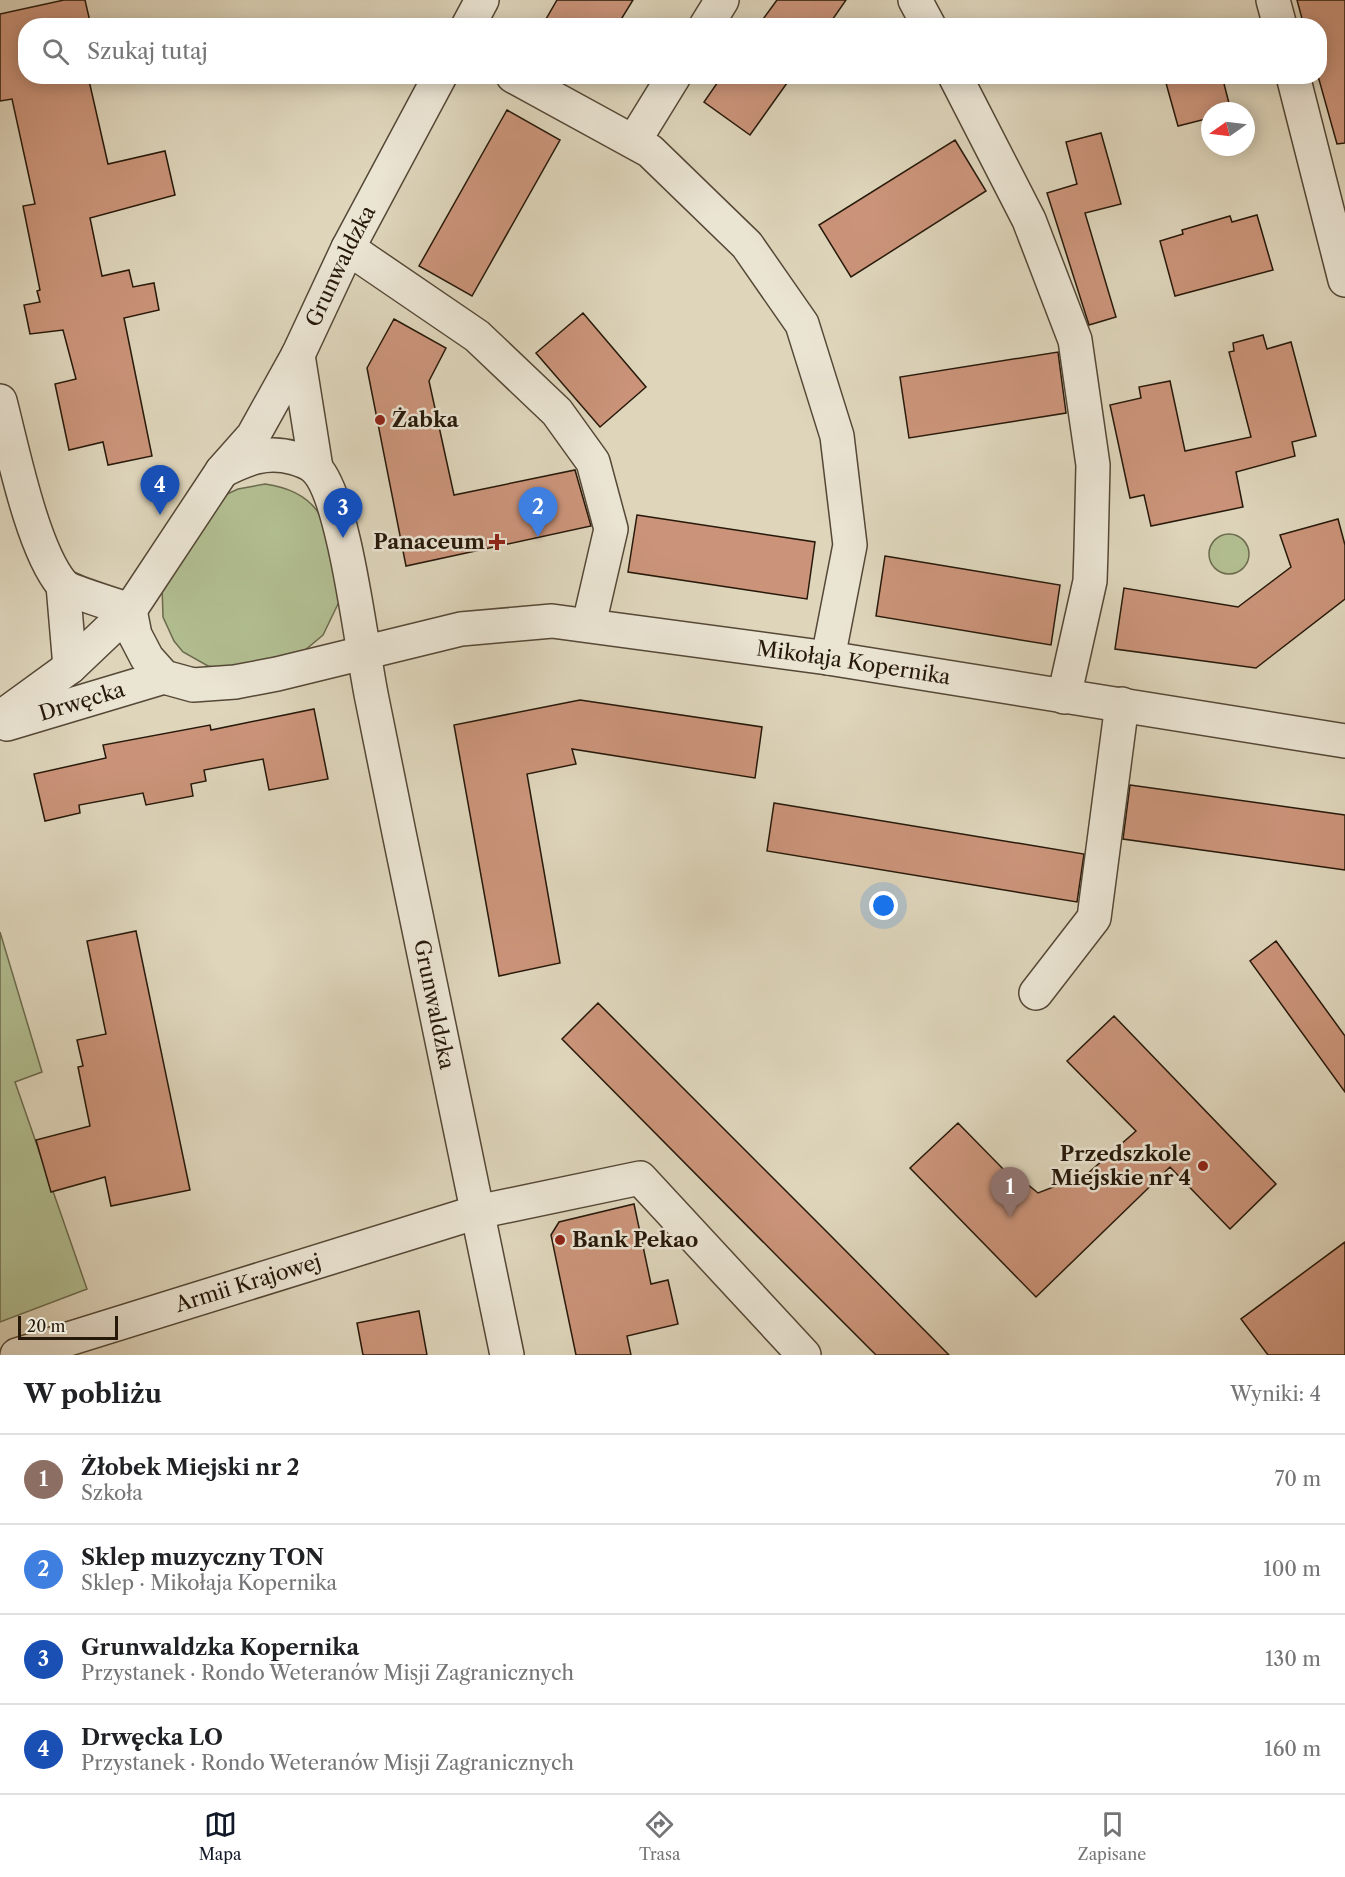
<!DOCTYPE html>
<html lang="pl">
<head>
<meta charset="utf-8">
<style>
	:root { --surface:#fff; --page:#f2f2f2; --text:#202124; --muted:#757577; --line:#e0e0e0; --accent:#111827 }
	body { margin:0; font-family:"Libre Caslon Text",serif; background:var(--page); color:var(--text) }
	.compass { position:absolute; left:1201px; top:102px; width:54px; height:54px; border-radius:50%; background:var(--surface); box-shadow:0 3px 15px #0003; rotate:256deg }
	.scale { position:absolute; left:18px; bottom:15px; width:100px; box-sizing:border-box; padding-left:6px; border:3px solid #27190a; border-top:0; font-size:16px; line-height:21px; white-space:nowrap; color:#27190a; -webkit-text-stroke:4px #eae4d3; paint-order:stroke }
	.you { position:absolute; left:884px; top:906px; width:21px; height:21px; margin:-15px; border:4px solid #fff; border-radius:50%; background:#1a73e8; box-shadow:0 0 0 9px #1a73e833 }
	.badge { display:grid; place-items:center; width:39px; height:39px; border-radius:50%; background:var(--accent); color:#fff; font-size:20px; font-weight:700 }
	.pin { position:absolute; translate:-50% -50px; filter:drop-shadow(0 2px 3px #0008) }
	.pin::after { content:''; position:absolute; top:32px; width:21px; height:18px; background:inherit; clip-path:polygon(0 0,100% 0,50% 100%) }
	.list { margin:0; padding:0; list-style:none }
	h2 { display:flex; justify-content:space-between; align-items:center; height:78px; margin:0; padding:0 24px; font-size:26px }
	h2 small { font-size:20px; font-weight:400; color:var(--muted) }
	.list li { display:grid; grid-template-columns:39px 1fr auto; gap:18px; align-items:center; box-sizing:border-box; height:90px; padding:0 24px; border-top:2px solid var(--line) }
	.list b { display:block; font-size:22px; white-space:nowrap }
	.list p { margin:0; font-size:20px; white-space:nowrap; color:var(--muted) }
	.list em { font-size:20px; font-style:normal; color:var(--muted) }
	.icon { flex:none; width:33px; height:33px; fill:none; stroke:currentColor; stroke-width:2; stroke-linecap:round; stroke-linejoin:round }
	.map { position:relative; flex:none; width:1345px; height:1355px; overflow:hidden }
	.search { position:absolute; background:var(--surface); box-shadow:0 3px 15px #0003; left:18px; right:18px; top:18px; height:66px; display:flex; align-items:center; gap:15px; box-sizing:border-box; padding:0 21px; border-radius:24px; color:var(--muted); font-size:22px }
	.sheet { height:438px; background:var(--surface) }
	nav { display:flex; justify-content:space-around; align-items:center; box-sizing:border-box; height:84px; border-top:2px solid var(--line); background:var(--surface); font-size:16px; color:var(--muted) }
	nav a { display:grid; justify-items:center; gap:3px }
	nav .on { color:var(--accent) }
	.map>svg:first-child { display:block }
</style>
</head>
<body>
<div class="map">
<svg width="1345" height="1355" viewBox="0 0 1345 1355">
	<rect width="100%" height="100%" fill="#ded5bb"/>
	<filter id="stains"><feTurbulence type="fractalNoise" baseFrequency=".00333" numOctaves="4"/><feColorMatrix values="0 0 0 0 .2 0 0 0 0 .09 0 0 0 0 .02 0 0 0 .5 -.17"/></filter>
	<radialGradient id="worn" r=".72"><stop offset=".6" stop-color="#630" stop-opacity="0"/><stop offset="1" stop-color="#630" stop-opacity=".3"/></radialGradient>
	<path fill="#b1bd90" stroke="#6c6b4d" stroke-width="1.5" d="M 265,484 C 336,494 329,545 339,602 L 323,635 L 298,656 L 226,669 L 208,666 L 183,652 L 174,641 L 163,617 L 162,585 L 225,495 L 238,489 Z
		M1209 554a20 20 0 1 1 40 0a20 20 0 1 1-40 0Z
		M 0,932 L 42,1072 L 15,1082 L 87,1289 L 0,1322 Z"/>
	<path fill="#cb947a" stroke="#27190a" stroke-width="1.5" d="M 64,0 L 85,0 L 91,26 L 26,26 L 26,76 L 88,76 L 108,164 L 165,151 L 175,195 L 90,218 L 102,276 L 129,270 L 133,287 L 154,283 L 159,310 L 124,318 L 152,456 L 108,465 L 103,442 L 69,450 L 55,384 L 76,379 L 63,330 L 30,334 L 24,305 L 40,302 L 37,291 L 40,290 L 23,206 L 35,204 L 12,99 L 0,101 L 0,14 Z
		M 557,0 L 633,0 L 617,26 L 542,26 Z
		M 777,0 L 846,0 L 828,26 L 758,26 Z
		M 1297,0 L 1345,0 L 1345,143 L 1337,144 L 1318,76 L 1320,26 L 1304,26 Z
		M 722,76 L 792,76 L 750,135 L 704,102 Z
		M 1164,76 L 1222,76 L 1231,111 L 1210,111 L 1210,118 L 1178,126 Z
		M 507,110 L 560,140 L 472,296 L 419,266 Z
		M 1101,133 L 1121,204 L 1085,213 L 1116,317 L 1089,325 L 1047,193 L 1077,184 L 1066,142 Z
		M 955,140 L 986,191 L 851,277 L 819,225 Z
		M 1257,215 L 1273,270 L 1175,296 L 1160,241 L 1183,234 L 1182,230 L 1230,216 L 1232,222 Z
		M 583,313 L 646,387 L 600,427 L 536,353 Z
		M 394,319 L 446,348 L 429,381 L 454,495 L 575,470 L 591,526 L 406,566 L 367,368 Z
		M 1263,335 L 1267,349 L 1291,342 L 1316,436 L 1292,442 L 1295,456 L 1236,472 L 1243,507 L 1151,526 L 1144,495 L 1130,498 L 1110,405 L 1141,398 L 1139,387 L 1170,381 L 1185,451 L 1251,437 L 1229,352 L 1234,351 L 1233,343 Z
		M 1058,352 L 1066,413 L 909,438 L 900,377 Z
		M 637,515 L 815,542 L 807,599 L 628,572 Z
		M 1338,519 L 1345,545 L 1345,599 L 1256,668 L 1115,649 L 1124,588 L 1238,607 L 1291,567 L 1280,535 Z
		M 885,556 L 1060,585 L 1051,645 L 876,616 Z
		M 580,700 L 762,727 L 755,778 L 572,749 L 576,764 L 527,774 L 560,963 L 499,976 L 454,725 Z
		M 314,709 L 328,779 L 269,790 L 263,759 L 204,770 L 206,781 L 191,784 L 193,796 L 146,805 L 143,793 L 79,805 L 80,813 L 45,821 L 34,774 L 106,758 L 103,745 L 210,725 L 211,730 Z
		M 1130,785 L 1345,815 L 1345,870 L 1123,839 Z
		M 774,803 L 1084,854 L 1077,902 L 767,851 Z
		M 136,931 L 190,1190 L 111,1206 L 105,1177 L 51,1192 L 36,1140 L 90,1126 L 78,1067 L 83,1066 L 77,1040 L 106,1034 L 87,941 Z
		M 1276,941 L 1345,1036 L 1345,1092 L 1250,961 Z
		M 598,1003 L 830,1235 L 949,1355 L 876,1355 L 784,1263 L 562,1039 Z
		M 1114,1016 L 1276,1184 L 1230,1229 L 1170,1167 L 1036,1297 L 910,1168 L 958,1123 L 1006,1172 L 1009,1169 L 1038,1193 L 1087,1174 L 1136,1131 L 1067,1061 Z
		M 634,1204 L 651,1284 L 668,1280 L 678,1324 L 627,1336 L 631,1355 L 576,1355 L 551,1235 L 559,1222 Z
		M 1345,1242 L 1345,1355 L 1268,1355 L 1241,1319 Z
		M 419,1311 L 427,1355 L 363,1355 L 357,1323 Z"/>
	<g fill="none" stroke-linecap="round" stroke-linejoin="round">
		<g stroke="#554836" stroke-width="36">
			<g id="minor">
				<path d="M 915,0 L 929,26"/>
				<path d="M 1273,0 L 1280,26"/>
				<path d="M 468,26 L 482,0"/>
				<path d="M 706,26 L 722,0"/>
				<path d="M 513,76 L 650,151 L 747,245 L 802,324 L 837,436 L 850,545 L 828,658"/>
				<path d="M 955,76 L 1029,220 L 1075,340 L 1093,465 L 1091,550 L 1090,581 L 1064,697"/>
				<path d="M 1293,76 L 1345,280"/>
				<path d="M 634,141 L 674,76"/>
				<path d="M 348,248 L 477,336 L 557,412 L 593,462 L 611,529 L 589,624"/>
				<path d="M 298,355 L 316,468"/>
				<path d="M 0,401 C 12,447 32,548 62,584 C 68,591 118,606 130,610"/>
				<path id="s1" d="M 222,471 C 246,459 266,450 294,458 C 301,460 311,464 316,469 C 345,498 362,652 372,699 C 416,918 461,1137 507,1355"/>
				<path d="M 63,585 L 70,667"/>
				<path id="s2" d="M 130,610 L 135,635 L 147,658 L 164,677 L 193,685 L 235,682 L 277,674 L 461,629 L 552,621 L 828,658 L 1345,741"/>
				<path id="s3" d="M 0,718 L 70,667 L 130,610 L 222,471 L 253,436 L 298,355 L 348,248 L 440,76"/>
				<path id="s4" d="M 7,724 L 164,677"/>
				<path d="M 1036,993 L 1094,918 L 1122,704"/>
				<path id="s5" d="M 17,1355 L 477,1212 L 640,1178 L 804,1355"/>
			</g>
		</g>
		<use href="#minor" stroke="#eae4d3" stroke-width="33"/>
	</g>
	<g fill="#8f2418" stroke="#eae4d3" stroke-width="2">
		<circle cx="380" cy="420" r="6"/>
		<path d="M494 533h6v6h6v6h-6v6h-6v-6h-6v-6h6z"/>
		<circle cx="1203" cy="1166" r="6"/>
		<circle cx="560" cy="1240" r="6"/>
	</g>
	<g text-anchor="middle" stroke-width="5" stroke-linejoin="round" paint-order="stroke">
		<g font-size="21" fill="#27190a" stroke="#eae4d3">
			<text dy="7" stroke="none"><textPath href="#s3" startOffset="574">Grunwaldzka</textPath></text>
			<text dy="7" stroke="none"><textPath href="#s2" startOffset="777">Mikołaja Kopernika</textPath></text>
			<text dy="7" stroke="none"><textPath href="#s4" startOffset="78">Drwęcka</textPath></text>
			<text dy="7" stroke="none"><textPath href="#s1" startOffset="650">Grunwaldzka</textPath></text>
			<text dy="7" stroke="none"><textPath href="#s5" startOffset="242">Armii Krajowej</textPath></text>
		</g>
		<g font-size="21" font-weight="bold" fill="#27190a" stroke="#eae4d3" text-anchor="start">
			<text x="392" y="427">Żabka</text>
			<text x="485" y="549" text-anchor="end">Panaceum</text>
			<text x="1191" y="1161" text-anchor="end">Przedszkole<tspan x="1191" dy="24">Miejskie nr 4</tspan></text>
			<text x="572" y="1247">Bank Pekao</text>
		</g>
	</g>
	<rect width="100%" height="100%" filter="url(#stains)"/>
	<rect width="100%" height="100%" fill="url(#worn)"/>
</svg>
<svg class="compass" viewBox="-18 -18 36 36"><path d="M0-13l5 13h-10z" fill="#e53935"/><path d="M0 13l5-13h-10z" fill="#757577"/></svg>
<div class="scale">20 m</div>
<div class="you"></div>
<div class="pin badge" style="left:1010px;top:1217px;background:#8d6e63">1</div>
<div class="pin badge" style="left:538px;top:537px;background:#3f7fe0">2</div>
<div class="pin badge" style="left:343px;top:538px;background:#1a4fb4">3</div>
<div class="pin badge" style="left:160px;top:515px;background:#1a4fb4">4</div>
<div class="search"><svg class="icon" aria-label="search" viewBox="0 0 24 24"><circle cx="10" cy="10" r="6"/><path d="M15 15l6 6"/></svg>Szukaj tutaj</div>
</div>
<section class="sheet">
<h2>W pobliżu<small>Wyniki: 4</small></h2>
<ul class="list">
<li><span class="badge" style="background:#8d6e63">1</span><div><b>Żłobek Miejski nr 2</b><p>Szkoła</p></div><em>70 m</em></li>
<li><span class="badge" style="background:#3f7fe0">2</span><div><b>Sklep muzyczny TON</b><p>Sklep · Mikołaja Kopernika</p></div><em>100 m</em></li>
<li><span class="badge" style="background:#1a4fb4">3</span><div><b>Grunwaldzka Kopernika</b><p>Przystanek · Rondo Weteranów Misji Zagranicznych</p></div><em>130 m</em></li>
<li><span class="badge" style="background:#1a4fb4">4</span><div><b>Drwęcka LO</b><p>Przystanek · Rondo Weteranów Misji Zagranicznych</p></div><em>160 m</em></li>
</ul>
</section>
<nav>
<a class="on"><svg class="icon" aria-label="map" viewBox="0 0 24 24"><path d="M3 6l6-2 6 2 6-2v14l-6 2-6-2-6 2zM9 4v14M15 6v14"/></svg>Mapa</a>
<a><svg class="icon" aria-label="directions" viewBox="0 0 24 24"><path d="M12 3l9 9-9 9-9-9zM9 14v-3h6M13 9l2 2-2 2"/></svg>Trasa</a>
<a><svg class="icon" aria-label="saved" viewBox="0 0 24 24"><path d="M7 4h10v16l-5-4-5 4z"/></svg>Zapisane</a>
</nav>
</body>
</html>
